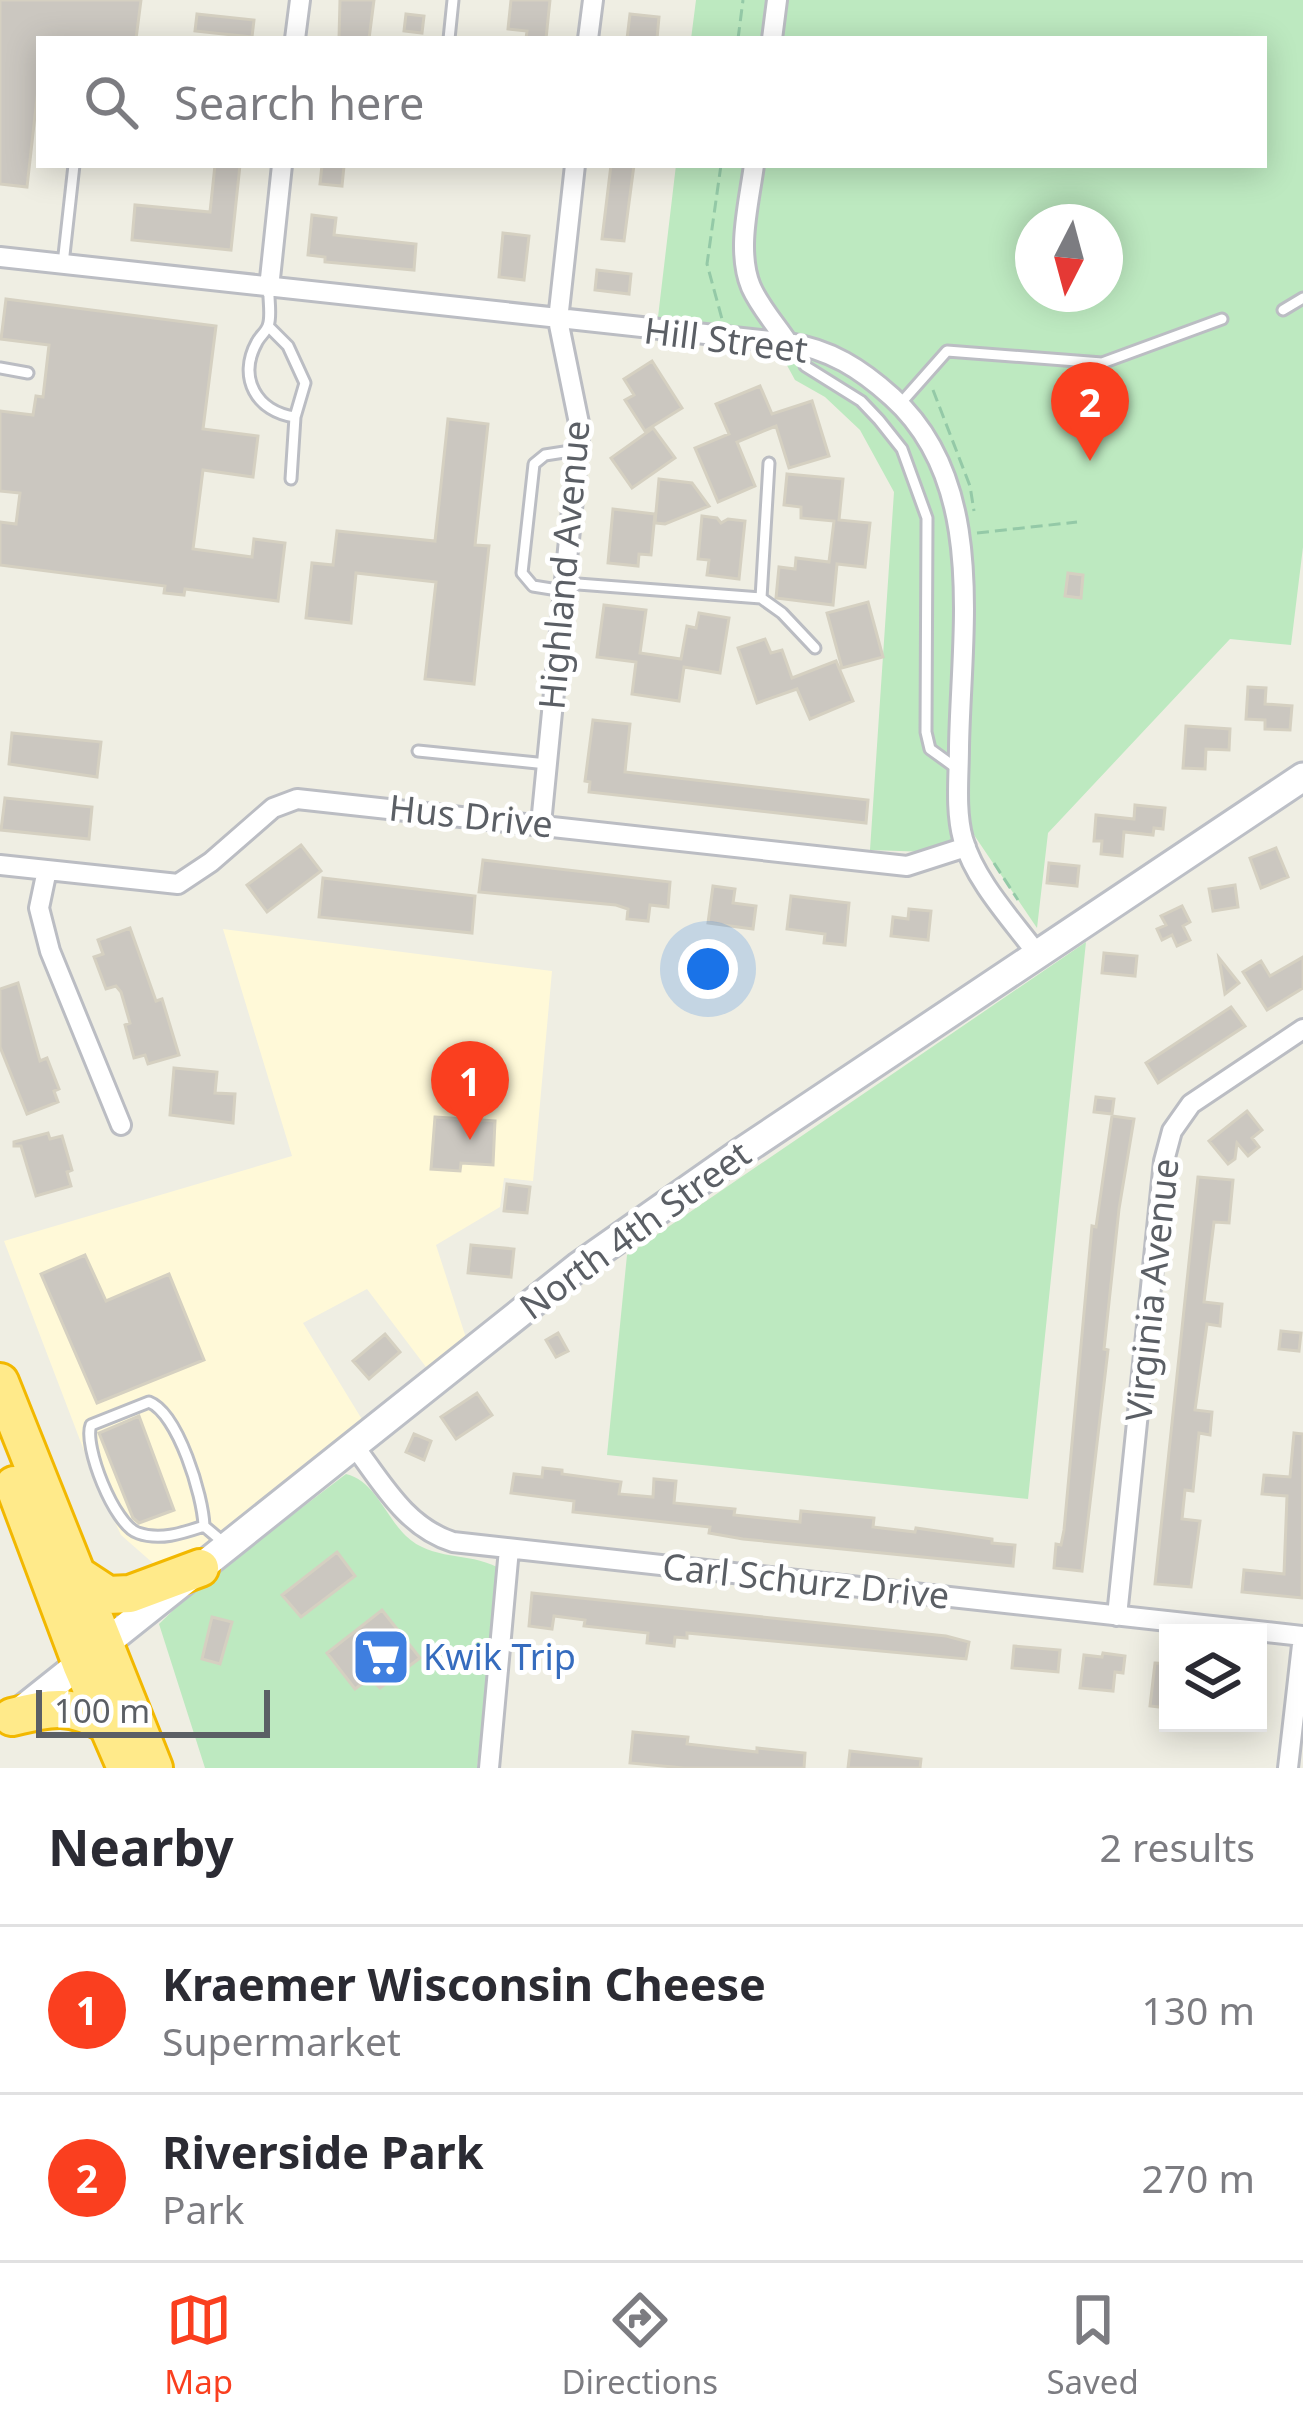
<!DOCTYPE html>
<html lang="en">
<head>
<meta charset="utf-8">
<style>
	:root { --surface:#fff; --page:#f7f7f7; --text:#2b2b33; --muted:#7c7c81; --line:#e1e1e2; --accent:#fa3f1f }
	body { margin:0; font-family:"Noto Sans",sans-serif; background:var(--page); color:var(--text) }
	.controls { position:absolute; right:36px; bottom:36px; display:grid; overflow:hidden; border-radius:0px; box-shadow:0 6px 30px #0003 }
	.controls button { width:108px; height:108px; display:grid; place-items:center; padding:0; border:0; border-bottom:3px solid var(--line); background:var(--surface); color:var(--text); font:60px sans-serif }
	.compass { position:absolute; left:1015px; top:204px; width:108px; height:108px; border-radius:50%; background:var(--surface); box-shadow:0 6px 30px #0003; rotate:186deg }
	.scale { position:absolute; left:36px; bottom:30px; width:234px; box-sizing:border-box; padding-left:12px; border:6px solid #5b5f65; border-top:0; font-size:33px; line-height:42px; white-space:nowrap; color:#5b5f65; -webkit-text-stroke:9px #fff; paint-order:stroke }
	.you { position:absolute; left:708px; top:969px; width:42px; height:42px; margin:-30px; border:9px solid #fff; border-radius:50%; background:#1a73e8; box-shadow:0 0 0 18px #1a73e833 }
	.badge { display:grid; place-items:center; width:78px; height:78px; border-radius:50%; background:var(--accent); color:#fff; font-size:39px; font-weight:700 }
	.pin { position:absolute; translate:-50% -99px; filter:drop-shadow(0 3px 6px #0008) }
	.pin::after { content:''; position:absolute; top:63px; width:42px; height:36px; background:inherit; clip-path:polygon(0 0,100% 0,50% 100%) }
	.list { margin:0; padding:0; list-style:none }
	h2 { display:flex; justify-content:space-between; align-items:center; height:156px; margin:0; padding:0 48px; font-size:51px }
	h2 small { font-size:39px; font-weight:400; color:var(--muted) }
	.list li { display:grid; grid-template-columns:78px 1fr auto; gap:36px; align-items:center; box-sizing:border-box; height:168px; padding:0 48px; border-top:3px solid var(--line) }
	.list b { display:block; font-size:45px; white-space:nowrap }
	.list p { margin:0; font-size:39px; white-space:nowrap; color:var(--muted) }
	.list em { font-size:39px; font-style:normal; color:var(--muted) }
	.icon { flex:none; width:66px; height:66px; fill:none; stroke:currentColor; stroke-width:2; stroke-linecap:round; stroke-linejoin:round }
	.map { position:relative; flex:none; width:1303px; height:1768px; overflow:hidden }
	.search { position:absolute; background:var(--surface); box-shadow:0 6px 30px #0003; left:36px; right:36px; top:36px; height:132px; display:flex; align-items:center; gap:30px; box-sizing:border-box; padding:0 42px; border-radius:0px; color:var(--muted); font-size:45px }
	.sheet { height:492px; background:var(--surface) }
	nav { display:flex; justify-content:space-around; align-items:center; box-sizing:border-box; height:168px; border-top:3px solid var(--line); background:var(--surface); font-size:33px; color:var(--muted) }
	nav a { display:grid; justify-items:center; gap:6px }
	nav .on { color:var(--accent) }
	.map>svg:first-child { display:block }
</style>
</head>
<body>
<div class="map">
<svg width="1303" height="1768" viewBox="0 0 1303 1768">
	<rect width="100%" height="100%" fill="#efeee3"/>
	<path fill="#fff9d8" d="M 223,929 L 552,971 L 533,1181 L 504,1178 L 500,1207 L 436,1245 L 467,1341 L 429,1371 L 367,1289 L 303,1323 L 363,1421 L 181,1563 L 163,1572 L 121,1535 L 96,1482 L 4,1241 L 292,1156 Z"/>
	<path fill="#bde9c0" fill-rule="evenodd" d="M 696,0 L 1303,0 L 1303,547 L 1291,645 L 1230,639 L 1048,833 L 1037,928 L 972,832 L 929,852 L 870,850 L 894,492 L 860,430 L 825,397 L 795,380 L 777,347 L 744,327 L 658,317 L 676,165 L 1264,165 L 1264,39 L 691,39 ZM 1033,222 L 1105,222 L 1105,294 L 1033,294 Z
		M 1086,942 L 1028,1499 L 607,1455 L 627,1255 Z
		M 346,1474 C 374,1480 386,1517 406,1536 C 432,1561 468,1552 497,1567 L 498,1585 L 477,1768 L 205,1768 L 159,1624 L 195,1589 Z"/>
	<path fill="#cbc7c0" stroke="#d5d0c1" stroke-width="3" d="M 0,0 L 141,0 L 136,39 L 39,39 L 39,80 L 27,187 L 0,184 Z
		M 340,0 L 374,0 L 369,39 L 339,39 Z
		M 511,0 L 550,0 L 546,39 L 526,39 L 527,31 L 508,29 Z
		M 197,14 L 254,20 L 252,37 L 195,31 Z
		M 406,14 L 424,16 L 422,33 L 404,31 Z
		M 630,14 L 659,17 L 657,39 L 627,39 Z
		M 215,165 L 240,165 L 231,250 L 132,240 L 135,205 L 210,212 Z
		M 322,165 L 344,166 L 342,186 L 320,184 Z
		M 611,165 L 634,165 L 624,241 L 602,239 Z
		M 312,215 L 336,218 L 334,235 L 416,244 L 414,270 L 325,262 L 325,257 L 308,255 Z
		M 503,233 L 529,236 L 524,280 L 499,277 Z
		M 597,270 L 631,274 L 629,294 L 595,290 Z
		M 6,299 L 216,326 L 203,429 L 258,436 L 253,477 L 203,470 L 193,549 L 252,557 L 254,539 L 285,543 L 278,601 L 185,589 L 184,595 L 164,593 L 165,586 L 0,565 L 0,522 L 16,524 L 20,493 L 0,491 L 0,411 L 33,415 L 36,396 L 43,397 L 49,345 L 1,339 Z
		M 652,361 L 682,408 L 645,431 L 625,400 L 634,395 L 624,379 Z
		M 760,386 L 772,414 L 812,401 L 829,456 L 789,468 L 776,426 L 737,442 L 755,486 L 718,502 L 695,448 L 729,434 L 716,404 Z
		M 448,419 L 488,424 L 475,545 L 489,546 L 474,684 L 425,679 L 436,582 L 356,573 L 351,623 L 306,618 L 312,563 L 333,565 L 337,531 L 435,541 Z
		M 653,428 L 675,458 L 632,488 L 611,458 Z
		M 787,474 L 843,479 L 839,520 L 870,523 L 865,567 L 837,564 L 833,605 L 776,598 L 779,567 L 795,569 L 796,558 L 829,562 L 834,521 L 801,518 L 801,507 L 784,505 Z
		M 659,479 L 692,483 L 709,506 L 665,524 L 655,523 Z
		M 613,509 L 655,514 L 651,555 L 639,554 L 638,566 L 608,563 Z
		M 702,516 L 717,518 L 721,523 L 728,519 L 745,521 L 739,579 L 707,575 L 709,560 L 698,559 Z
		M 1068,573 L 1083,575 L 1081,598 L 1065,596 Z
		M 868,602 L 883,657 L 842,668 L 827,613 Z
		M 604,605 L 646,610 L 640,653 L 681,659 L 687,626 L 696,628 L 699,613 L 729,618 L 720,673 L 684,667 L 679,701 L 632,694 L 636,662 L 597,657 Z
		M 765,639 L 771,653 L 782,650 L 792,678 L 836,661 L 853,701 L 810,719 L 797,689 L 757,703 L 738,648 Z
		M 1248,687 L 1266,688 L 1265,704 L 1292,706 L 1290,730 L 1265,729 L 1265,720 L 1246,719 Z
		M 593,720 L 630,724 L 625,772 L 868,800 L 866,823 L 589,792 L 590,782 L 585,781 Z
		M 1186,726 L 1230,729 L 1229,750 L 1206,749 L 1205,769 L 1183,768 Z
		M 12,733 L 101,742 L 97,777 L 9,764 Z
		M 5,798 L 92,807 L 89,839 L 1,830 Z
		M 1135,805 L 1165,808 L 1163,829 L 1154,828 L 1153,835 L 1124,832 L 1122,856 L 1101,854 L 1102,841 L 1094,841 L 1096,815 L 1134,819 Z
		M 301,845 L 321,871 L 267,912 L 247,885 Z
		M 1276,848 L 1288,877 L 1261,888 L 1250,858 Z
		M 483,860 L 670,882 L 668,907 L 650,905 L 648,921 L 627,919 L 628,909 L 616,905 L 479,892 Z
		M 1049,863 L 1079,866 L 1077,886 L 1047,883 Z
		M 323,878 L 475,896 L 472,933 L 319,917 Z
		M 1235,885 L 1238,907 L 1213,911 L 1209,889 Z
		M 713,886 L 735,889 L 733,903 L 756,906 L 753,929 L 708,923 Z
		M 791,896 L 849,903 L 845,945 L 824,943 L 825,934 L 787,929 Z
		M 1182,906 L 1190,922 L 1183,926 L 1190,940 L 1177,946 L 1172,935 L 1162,940 L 1157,929 L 1166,925 L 1161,916 Z
		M 909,909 L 931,911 L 928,940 L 891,936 L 893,917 L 908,919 Z
		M 130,928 L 156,1001 L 162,999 L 179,1055 L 148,1064 L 145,1055 L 134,1058 L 125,1025 L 130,1023 L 121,992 L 116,986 L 106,989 L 94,957 L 103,954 L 98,940 Z
		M 1104,953 L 1137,956 L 1135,976 L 1102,973 Z
		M 1303,957 L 1303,988 L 1267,1010 L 1243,972 L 1261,961 L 1270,976 Z
		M 1219,958 L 1239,983 L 1225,994 Z
		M 18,983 L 40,1061 L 47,1058 L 59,1089 L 54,1091 L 58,1102 L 27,1114 L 0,1047 L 0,989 Z
		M 1231,1007 L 1245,1026 L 1158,1083 L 1146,1063 Z
		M 174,1068 L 217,1072 L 215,1093 L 235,1094 L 233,1123 L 170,1115 Z
		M 1096,1097 L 1114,1099 L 1112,1114 L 1094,1112 Z
		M 1247,1111 L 1262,1130 L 1252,1138 L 1259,1147 L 1248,1156 L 1237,1143 L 1235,1159 L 1228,1164 L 1209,1141 Z
		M 1112,1116 L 1134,1119 L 1119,1209 L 1104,1349 L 1108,1350 L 1082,1571 L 1054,1568 L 1056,1544 L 1061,1545 L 1064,1530 L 1092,1226 L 1096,1227 Z
		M 435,1117 L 495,1121 L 493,1165 L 461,1163 L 460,1171 L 431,1169 Z
		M 48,1133 L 50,1139 L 62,1136 L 72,1170 L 67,1172 L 71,1186 L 36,1196 L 21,1146 L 14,1146 L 14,1142 Z
		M 1198,1177 L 1233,1180 L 1229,1223 L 1214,1222 L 1204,1302 L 1222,1304 L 1220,1326 L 1207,1324 L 1195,1410 L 1212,1412 L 1210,1435 L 1199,1433 L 1193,1491 L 1185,1490 L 1182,1519 L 1200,1521 L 1191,1587 L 1155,1584 Z
		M 507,1184 L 530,1187 L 527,1213 L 504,1211 Z
		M 471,1245 L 514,1249 L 511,1277 L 468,1273 Z
		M 85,1255 L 106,1301 L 169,1274 L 204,1360 L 97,1403 L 41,1274 Z
		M 1281,1331 L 1301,1333 L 1299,1351 L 1279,1349 Z
		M 558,1333 L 568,1351 L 556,1357 L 546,1340 Z
		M 385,1334 L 400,1352 L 369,1379 L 353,1361 Z
		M 477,1393 L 492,1415 L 456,1439 L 441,1417 Z
		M 139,1416 L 174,1510 L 139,1523 L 133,1518 L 99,1433 Z
		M 1294,1433 L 1303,1434 L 1302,1598 L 1242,1592 L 1244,1570 L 1284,1574 L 1287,1496 L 1262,1494 L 1264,1475 L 1290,1477 Z
		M 414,1434 L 431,1441 L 424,1460 L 406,1452 Z
		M 543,1468 L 562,1470 L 562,1474 L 621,1482 L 619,1494 L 653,1497 L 654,1479 L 676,1481 L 674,1503 L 735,1509 L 734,1515 L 800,1522 L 801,1511 L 854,1516 L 874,1518 L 873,1527 L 915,1532 L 916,1528 L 992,1539 L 992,1543 L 1015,1545 L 1013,1566 L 743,1539 L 709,1533 L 710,1527 L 573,1512 L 574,1501 L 511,1493 L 514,1474 L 542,1477 Z
		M 337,1552 L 355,1576 L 301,1617 L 282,1595 Z
		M 532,1593 L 946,1636 L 969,1642 L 966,1659 L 687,1633 L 687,1638 L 675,1637 L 674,1646 L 647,1643 L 648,1633 L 584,1626 L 585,1620 L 554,1616 L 552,1629 L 529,1626 Z
		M 382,1610 L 420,1658 L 380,1688 L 370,1678 L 355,1689 L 327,1653 Z
		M 212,1617 L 232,1622 L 220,1664 L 202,1659 Z
		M 1014,1646 L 1060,1650 L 1058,1672 L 1012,1668 Z
		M 1103,1653 L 1125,1656 L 1123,1673 L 1115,1672 L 1113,1691 L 1080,1688 L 1084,1655 L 1102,1657 Z
		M 1155,1663 L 1168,1664 L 1168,1708 L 1150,1706 Z
		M 633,1732 L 688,1737 L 687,1744 L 757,1752 L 757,1748 L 805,1753 L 804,1768 L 684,1768 L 630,1763 Z
		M 850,1751 L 921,1759 L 920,1768 L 848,1768 Z"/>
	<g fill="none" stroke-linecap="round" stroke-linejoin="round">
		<g stroke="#bbbdc3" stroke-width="15">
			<path id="lane" d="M 449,39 L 453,0
				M 63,264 L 74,165
				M 1283,310 L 1303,298
				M 268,326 L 288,346 L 305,383 L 295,417 C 257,412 237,378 257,342 C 260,336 266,332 268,326 C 272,316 268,299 269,288
				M 800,345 L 805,366 L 861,401 L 879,420 L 902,449 L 927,518 L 926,732 L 930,749 L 959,770
				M 0,368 L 28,373
				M 900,404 L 947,351 L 1102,363 L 1222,319
				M 291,479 L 295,417
				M 565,583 L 761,598 L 769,463
				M 564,591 L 533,586 L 522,573 L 534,464 L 545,455 L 577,450
				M 761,598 L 782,613 L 815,648
				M 418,751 L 547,764
				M 204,1526 C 203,1496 178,1413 149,1402 L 91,1425 C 83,1445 114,1525 138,1533 C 160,1541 183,1533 204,1526 L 223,1542"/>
		</g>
		<g stroke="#bbbdc3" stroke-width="24">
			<path id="street" d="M 295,39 L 300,0
				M 588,39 L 593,0
				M 772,39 L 777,0
				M 754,165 C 749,203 736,251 751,287 C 760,307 776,325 788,343
				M 0,257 L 788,343 C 830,349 861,369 892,397 C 988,483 961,631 959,747 C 959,776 955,810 963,839 C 975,881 1012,920 1038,955
				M 269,288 L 282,165
				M 541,824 L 580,428 L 558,320 L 575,165
				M 0,865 L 178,884 L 211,862 L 273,808 L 297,799 L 907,866 L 966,847
				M 47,870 L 39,908 L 50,951 L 121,1125
				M 352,1443 C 381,1481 405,1527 453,1542 L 1303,1636
				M 1117,1616 L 1164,1161 L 1172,1131 L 1191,1104 L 1303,1029
				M 489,1768 L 509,1549
				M 1288,1768 L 1303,1636"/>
		</g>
		<g stroke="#bcbfc6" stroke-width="33">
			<path id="secondary" d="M 18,1713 L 579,1266 L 740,1153 L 1303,777"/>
		</g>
		<g stroke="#f2b800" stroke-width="42">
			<path id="highway" d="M 0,1382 L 154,1768
				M 14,1485 L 81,1664 L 126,1768
				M 76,1574 L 108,1595 L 130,1594 L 200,1568
				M 12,1717 C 53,1707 70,1703 108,1725"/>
		</g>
		<path stroke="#94c9a7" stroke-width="3" stroke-dasharray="12 6" stroke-linecap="butt" d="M 738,39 L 743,0
			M 721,165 L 707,264 L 722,319
			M 933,390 L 970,486 L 974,511
			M 977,533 L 1077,522
			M 994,863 L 1018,900"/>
		<use href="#lane" stroke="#fff" stroke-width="9"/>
		<use href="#street" stroke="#fff" stroke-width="18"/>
		<use href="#secondary" stroke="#fff" stroke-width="27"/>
		<use href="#highway" stroke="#ffea8a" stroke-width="36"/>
	</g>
	<defs>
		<g id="supermarket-square" transform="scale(3)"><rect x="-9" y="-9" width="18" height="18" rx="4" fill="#3f7fe0" stroke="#fff"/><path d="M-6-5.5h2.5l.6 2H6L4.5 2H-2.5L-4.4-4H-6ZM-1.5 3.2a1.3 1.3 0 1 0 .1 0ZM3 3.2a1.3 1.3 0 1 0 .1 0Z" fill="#fff"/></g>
	</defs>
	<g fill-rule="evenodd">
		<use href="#supermarket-square" x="381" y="1657"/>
	</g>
	<g text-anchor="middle" stroke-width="10" stroke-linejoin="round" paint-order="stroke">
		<g font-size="36" fill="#5b5f65" stroke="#fff">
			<text transform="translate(726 340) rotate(7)" y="13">Hill Street</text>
			<text transform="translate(564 565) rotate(-85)" y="13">Highland Avenue</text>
			<text transform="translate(471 816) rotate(6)" y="13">Hus Drive</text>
			<text transform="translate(635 1230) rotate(-36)" y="13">North 4th Street</text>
			<text transform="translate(1152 1290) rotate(-84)" y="13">Virginia Avenue</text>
			<text transform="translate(806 1581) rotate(6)" y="13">Carl Schurz Drive</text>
		</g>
		<g font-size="36" fill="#366cbe" stroke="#fff" text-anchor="start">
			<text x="423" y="1670">Kwik Trip</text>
		</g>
	</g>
</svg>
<div class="controls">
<button><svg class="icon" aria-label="layers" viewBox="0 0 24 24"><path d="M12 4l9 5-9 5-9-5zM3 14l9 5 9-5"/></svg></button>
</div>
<svg class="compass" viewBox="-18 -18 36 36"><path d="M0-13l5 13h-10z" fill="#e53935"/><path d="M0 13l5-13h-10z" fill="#7c7c81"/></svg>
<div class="scale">100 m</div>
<div class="you"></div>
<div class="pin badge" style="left:470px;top:1140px">1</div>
<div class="pin badge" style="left:1090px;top:461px">2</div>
<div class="search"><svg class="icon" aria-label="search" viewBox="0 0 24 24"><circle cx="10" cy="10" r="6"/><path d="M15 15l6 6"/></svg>Search here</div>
</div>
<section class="sheet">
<h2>Nearby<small>2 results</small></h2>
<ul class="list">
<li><span class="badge">1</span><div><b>Kraemer Wisconsin Cheese</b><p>Supermarket</p></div><em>130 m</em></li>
<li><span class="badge">2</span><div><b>Riverside Park</b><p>Park</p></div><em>270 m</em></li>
</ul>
</section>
<nav>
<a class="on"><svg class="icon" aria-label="map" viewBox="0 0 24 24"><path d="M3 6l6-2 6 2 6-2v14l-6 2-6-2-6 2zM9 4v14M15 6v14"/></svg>Map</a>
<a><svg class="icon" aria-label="directions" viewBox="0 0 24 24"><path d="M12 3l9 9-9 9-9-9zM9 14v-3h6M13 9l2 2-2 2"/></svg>Directions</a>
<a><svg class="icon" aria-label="saved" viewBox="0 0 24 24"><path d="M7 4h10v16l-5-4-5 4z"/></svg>Saved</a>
</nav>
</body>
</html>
